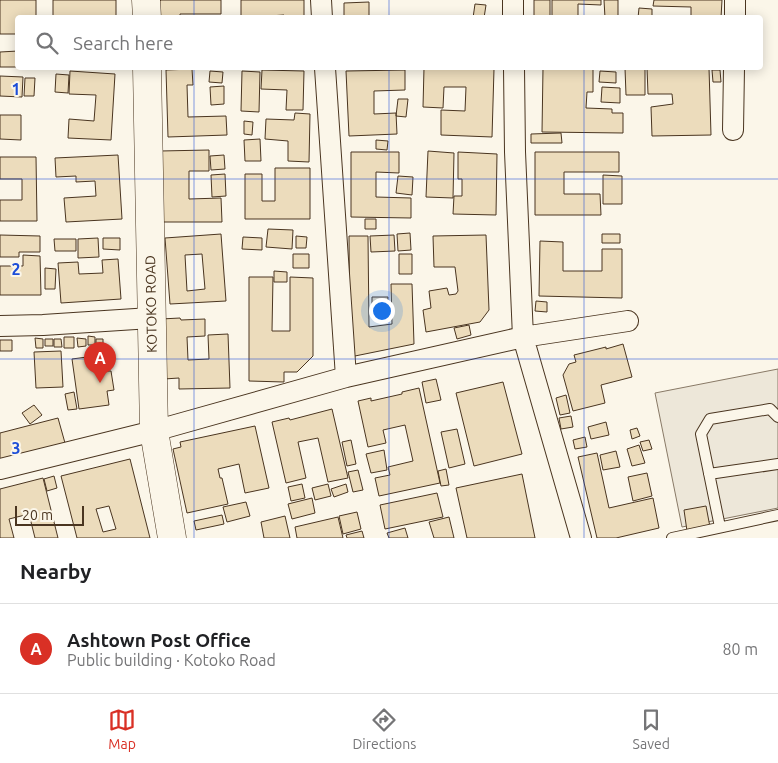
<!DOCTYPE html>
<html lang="en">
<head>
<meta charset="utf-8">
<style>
	:root { --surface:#fff; --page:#f6f6f6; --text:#202124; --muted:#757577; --line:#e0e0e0; --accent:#d93025 }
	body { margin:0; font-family:Ubuntu,sans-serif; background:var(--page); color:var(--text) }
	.scale { position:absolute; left:15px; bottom:12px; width:69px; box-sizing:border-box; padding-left:5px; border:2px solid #4a3520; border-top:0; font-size:14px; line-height:18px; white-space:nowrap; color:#4a3520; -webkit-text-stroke:4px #fbf6e9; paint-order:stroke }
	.you { position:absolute; left:381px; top:310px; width:18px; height:18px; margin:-12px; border:4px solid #fff; border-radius:50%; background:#1a73e8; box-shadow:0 0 0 8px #1a73e833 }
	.badge { display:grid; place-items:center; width:32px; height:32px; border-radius:50%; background:var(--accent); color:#fff; font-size:16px; font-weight:700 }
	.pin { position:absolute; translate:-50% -41px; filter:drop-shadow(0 1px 2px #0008) }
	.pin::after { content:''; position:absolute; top:26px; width:18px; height:15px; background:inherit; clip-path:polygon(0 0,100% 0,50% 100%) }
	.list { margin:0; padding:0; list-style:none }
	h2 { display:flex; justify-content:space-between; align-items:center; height:65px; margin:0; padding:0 20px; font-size:21px }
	h2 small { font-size:16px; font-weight:400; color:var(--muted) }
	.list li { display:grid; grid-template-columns:32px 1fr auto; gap:15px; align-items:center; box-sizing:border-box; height:90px; padding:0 20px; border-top:1px solid var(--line) }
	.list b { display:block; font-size:19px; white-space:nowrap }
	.list p { margin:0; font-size:16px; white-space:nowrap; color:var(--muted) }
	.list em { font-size:16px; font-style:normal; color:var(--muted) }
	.icon { flex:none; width:28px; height:28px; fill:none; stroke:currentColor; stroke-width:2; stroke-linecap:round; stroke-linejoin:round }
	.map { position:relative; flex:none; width:778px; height:538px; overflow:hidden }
	.search { position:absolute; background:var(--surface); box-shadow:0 2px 12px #0003; left:15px; right:15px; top:15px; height:55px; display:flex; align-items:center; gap:12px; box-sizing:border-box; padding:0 18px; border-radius:5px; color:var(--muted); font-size:19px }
	.sheet { height:155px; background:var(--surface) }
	nav { display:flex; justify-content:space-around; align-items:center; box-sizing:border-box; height:70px; border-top:1px solid var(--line); background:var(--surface); font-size:14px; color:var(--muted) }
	nav a { display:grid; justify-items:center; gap:2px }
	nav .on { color:var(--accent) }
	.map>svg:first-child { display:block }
</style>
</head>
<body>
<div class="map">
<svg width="778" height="538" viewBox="0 0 778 538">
	<rect width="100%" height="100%" fill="#fbf6e9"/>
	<path fill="#ede7d9" stroke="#887966" d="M 778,369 L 778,508 L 682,527 L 655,393 Z"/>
	<path fill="#ecdcbc" stroke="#4a3520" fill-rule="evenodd" d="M 0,0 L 36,0 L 36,18 L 18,18 L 18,46 L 17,34 L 0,34 Z
		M 53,0 L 116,0 L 116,18 L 53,18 Z
		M 161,0 L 221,0 L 221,14 L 180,14 L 180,18 L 158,18 L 158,3 Z
		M 241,0 L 304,0 L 304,18 L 284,18 L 284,15 L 241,18 Z
		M 534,0 L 550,0 L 550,18 L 534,18 Z
		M 552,0 L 601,0 L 601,5 L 578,4 L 578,18 L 552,18 Z
		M 604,0 L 618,0 L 618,18 L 605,18 Z
		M 654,0 L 722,0 L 721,18 L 691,18 L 691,7 L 653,6 Z
		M 369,2 L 369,18 L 344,18 L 344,3 Z
		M 475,4 L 486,5 L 484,18 L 473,18 Z
		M 639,8 L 652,9 L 652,18 L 638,18 Z
		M 18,51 L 18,67 L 0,67 L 0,52 Z
		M 424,68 L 494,69 L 492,137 L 441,135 L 441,110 L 465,111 L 466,87 L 444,87 L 443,108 L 423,107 Z
		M 543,68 L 593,68 L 593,92 L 587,92 L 586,108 L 612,109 L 612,113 L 623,113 L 623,133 L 542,132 Z
		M 625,68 L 645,68 L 645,95 L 626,95 Z
		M 647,68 L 709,68 L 711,135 L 652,136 L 651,107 L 673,104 L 672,94 L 648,94 Z
		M 192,69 L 193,85 L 187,85 L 188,117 L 226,116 L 227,135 L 168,137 L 166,70 Z
		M 262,70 L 304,71 L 303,110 L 286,110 L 287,90 L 261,89 Z
		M 405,70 L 405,90 L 374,91 L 374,114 L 396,113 L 397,134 L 349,136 L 346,71 Z
		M 712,70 L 720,70 L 721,82 L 713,82 Z
		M 70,71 L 115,74 L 111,140 L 68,138 L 69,119 L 94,121 L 96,95 L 69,94 Z
		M 210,71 L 223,72 L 222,83 L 209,82 Z
		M 242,71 L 260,72 L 259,112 L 241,111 Z
		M 600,71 L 616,72 L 616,83 L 599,82 Z
		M 56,74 L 69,75 L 68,93 L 55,92 Z
		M 0,76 L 23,77 L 22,97 L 0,96 Z
		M 25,78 L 35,78 L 34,96 L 24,96 Z
		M 224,86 L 224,104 L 211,105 L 210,87 Z
		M 602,87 L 620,88 L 620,103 L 601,102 Z
		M 398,99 L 408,99 L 406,117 L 396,116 Z
		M 295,113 L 310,114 L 309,162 L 288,161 L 288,141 L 265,139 L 266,119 L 294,120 Z
		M 0,115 L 21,115 L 21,140 L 0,139 Z
		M 244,121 L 253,122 L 252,135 L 244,134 Z
		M 561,133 L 562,143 L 531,143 L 531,134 Z
		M 260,139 L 261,161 L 245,161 L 244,140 Z
		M 376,140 L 388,141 L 387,150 L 376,149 Z
		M 209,150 L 209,171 L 189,171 L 189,199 L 221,198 L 222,222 L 162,222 L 160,151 Z
		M 428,151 L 454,153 L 453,198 L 426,197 Z
		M 351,152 L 399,152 L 399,173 L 376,172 L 376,197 L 411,198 L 411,218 L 351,217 Z
		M 458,152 L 497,154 L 496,215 L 453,214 L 454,196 L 462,196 L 462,179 L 458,179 Z
		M 535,152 L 619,152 L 619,172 L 564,172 L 564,194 L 600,194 L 601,215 L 535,215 Z
		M 118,155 L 122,219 L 66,222 L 64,198 L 96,196 L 95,181 L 76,182 L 76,176 L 56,177 L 55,158 Z
		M 224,155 L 225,169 L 211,170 L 210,156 Z
		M 0,157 L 36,157 L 37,221 L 0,221 L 0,200 L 22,200 L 22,179 L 0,179 Z
		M 275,168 L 310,168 L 310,219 L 245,219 L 245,174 L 262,174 L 262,201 L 275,201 Z
		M 225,174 L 226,196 L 212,197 L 211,175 Z
		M 603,175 L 622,176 L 622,204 L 603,204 Z
		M 398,176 L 413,177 L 412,195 L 396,193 Z
		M 365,219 L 376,219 L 376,229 L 365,229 Z
		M 268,229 L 293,230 L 292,249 L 266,247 Z
		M 410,233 L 411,250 L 398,251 L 397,234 Z
		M 221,234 L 226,301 L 170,304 L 165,238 ZM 202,254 L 205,289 L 187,291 L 185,255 Z
		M 602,234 L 620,234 L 620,243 L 602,243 Z
		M 0,235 L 40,236 L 40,252 L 19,252 L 19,257 L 0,257 Z
		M 394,235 L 395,251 L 371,252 L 370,236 Z
		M 486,235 L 489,310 L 480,322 L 426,332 L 423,310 L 431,308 L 429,291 L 447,288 L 449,295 L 456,294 L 458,291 L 455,267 L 434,267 L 433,236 Z
		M 296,236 L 307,237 L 306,248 L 296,248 Z
		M 349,236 L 368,236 L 369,327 L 392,324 L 391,284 L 412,284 L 414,344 L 350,357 Z
		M 243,237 L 262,238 L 262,250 L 242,249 Z
		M 98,238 L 99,257 L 78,258 L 78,239 Z
		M 103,238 L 120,238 L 120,250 L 103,249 Z
		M 54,239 L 76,239 L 76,251 L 55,251 Z
		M 540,241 L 563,242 L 563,271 L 602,271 L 602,249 L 622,249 L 622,298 L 539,296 Z
		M 293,254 L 309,254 L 309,268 L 293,268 Z
		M 399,254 L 412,254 L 412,274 L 399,274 Z
		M 23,255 L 40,256 L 41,295 L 0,295 L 0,266 L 23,266 Z
		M 118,259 L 121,299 L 61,303 L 58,263 L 78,262 L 79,274 L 103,273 L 102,260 Z
		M 45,268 L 56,269 L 55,289 L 45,289 Z
		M 274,271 L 287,272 L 287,282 L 274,282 Z
		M 249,277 L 273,277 L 272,331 L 290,331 L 290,277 L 313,278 L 313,356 L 297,372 L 284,372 L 284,382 L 249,381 Z
		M 372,297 L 388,297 L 387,314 L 372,313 Z
		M 536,301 L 547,302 L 547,312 L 535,311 Z
		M 180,318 L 181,320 L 205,319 L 205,336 L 187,337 L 188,360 L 209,359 L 208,335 L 228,334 L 230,388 L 179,389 L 179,378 L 164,379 L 161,319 Z
		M 469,325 L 471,335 L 457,339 L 454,328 Z
		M 88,336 L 95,337 L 95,345 L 88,345 Z
		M 64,337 L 74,337 L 74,348 L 64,348 Z
		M 35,338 L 43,339 L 43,348 L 36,348 Z
		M 77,338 L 86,339 L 86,346 L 78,347 Z
		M 45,339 L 53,339 L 53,346 L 45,346 Z
		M 54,339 L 61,339 L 62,347 L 54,347 Z
		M 96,339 L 103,339 L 103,347 L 96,346 Z
		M 0,340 L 12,340 L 12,351 L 0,351 Z
		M 623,344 L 632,377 L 601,385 L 605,403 L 573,411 L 563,375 L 569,364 L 576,362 L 574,355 L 606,347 L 606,349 Z
		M 61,351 L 63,387 L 36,388 L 34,352 Z
		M 102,355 L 105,371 L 111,371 L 114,390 L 107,391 L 109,405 L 79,409 L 72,359 Z
		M 436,379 L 441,400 L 426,403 L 422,382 Z
		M 503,382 L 522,454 L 474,466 L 456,393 Z
		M 419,388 L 440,483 L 379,496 L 375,478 L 390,475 L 388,467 L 413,461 L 405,425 L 383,430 L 386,443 L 368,447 L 358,401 L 371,398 L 371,401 L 402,394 L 402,392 Z
		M 74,392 L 77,409 L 68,410 L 65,394 Z
		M 566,395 L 570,413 L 560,415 L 556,398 Z
		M 34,405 L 42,415 L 30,424 L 22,413 Z
		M 332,409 L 348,478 L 328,482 L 318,438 L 298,442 L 306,478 L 286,483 L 272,422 L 289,418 L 290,420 Z
		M 571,416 L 573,427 L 561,429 L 559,418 Z
		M 58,418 L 65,443 L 0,459 L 0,433 Z
		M 606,422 L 609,435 L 591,439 L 588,427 Z
		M 255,426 L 269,488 L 245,493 L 239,464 L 218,469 L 220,478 L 222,478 L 228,504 L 187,513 L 173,449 L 181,447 L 180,442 Z
		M 637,428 L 640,436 L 632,439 L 630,430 Z
		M 457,429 L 465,464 L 449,468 L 441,432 Z
		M 585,437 L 587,447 L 575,449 L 573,440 Z
		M 351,440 L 356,464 L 347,466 L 342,442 Z
		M 649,440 L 652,449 L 643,451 L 640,442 Z
		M 639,445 L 645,463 L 632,466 L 627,449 Z
		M 384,450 L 387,470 L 371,473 L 366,454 Z
		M 616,451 L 620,467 L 603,470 L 600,455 Z
		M 597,453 L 609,508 L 653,498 L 659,528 L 616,538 L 597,538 L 578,457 Z
		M 130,459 L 150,538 L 77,538 L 61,476 ZM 109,506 L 116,529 L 103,532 L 96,509 Z
		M 446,469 L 449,485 L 441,486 L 438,471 Z
		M 358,470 L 363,490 L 353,492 L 348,472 Z
		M 647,473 L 652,496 L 633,501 L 628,477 Z
		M 522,474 L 535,538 L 467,538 L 456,488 Z
		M 54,476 L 57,488 L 47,491 L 44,479 Z
		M 43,478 L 58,538 L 35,538 L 29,514 L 9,519 L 14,538 L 0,538 L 0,489 Z
		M 302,484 L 305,498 L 291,501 L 288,487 Z
		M 328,484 L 331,496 L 315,500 L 312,488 Z
		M 346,484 L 348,492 L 334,497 L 331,489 Z
		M 437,493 L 443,517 L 385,529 L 380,505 Z
		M 312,498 L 315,513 L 292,519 L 288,504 Z
		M 246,502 L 250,516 L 227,522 L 223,507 Z
		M 706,506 L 710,527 L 687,531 L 684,510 Z
		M 357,512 L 361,529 L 343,534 L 339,516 Z
		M 222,515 L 224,524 L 196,530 L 194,521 Z
		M 285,516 L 290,538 L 264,538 L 261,522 Z
		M 338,517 L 343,538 L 297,538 L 295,527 Z
		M 449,517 L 454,538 L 434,538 L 429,522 Z
		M 405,528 L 408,538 L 389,538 L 387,533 Z
		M 362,531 L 364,538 L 347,538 L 346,535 Z"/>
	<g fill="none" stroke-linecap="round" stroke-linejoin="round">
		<g stroke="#4a3520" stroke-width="12">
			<path id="lane" d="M 709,474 L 778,464
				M 720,527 L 701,434 L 710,419 L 770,409 L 778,417
				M 672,538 L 778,515"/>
		</g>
		<g stroke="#4a3520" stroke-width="22">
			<path id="street" d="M 321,0 L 322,18
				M 513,0 L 513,18
				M 735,18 L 735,0
				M 325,68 L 346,377
				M 514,68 L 515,152 L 523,337 L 581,538
				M 733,130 L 734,68
				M 0,326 L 43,325 L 151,318
				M 0,469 L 154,431 L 346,377 L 523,337 L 628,321"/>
		</g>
		<g stroke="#4a3520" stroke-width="29">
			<path id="secondary" d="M 146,0 L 147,18
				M 147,68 L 154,431 L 172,538"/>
		</g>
		<use href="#lane" stroke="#fbf6e9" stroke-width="10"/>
		<use href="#street" stroke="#fbf6e9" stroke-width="20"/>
		<use href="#secondary" stroke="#fbf6e9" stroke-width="28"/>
	</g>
	<path fill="none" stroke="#1d4ed8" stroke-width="1" stroke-opacity="0.55" d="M 194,0 L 194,18M 389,0 L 389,18M 584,0 L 584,18M 194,68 L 194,538M 389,68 L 389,538M 584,68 L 584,538M 0,179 L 778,179M 0,359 L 778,359"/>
	<g text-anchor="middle" stroke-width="4" stroke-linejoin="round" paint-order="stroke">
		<g font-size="14" fill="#4a3520" stroke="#fbf6e9">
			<text transform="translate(151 304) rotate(-91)" y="5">KOTOKO ROAD</text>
		</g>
	</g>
	<g font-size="16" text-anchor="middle" font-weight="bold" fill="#1d4ed8" stroke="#fbf6e9" stroke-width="4" stroke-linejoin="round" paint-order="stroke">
		<text x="16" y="95">1</text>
		<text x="16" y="275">2</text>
		<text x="16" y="454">3</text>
	</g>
</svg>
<div class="scale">20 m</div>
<div class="you"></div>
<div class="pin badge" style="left:100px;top:383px">A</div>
<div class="search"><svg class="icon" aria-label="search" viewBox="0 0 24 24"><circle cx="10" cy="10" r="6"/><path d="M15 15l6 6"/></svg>Search here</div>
</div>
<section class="sheet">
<h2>Nearby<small></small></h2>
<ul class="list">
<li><span class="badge">A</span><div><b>Ashtown Post Office</b><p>Public building · Kotoko Road</p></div><em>80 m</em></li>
</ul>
</section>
<nav>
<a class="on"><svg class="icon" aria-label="map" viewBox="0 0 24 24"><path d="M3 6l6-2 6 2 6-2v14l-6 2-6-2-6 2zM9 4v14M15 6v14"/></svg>Map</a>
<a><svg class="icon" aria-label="directions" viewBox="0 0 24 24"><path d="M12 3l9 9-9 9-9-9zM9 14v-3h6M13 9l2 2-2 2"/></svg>Directions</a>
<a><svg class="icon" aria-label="saved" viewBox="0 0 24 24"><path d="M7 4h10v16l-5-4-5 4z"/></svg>Saved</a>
</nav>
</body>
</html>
